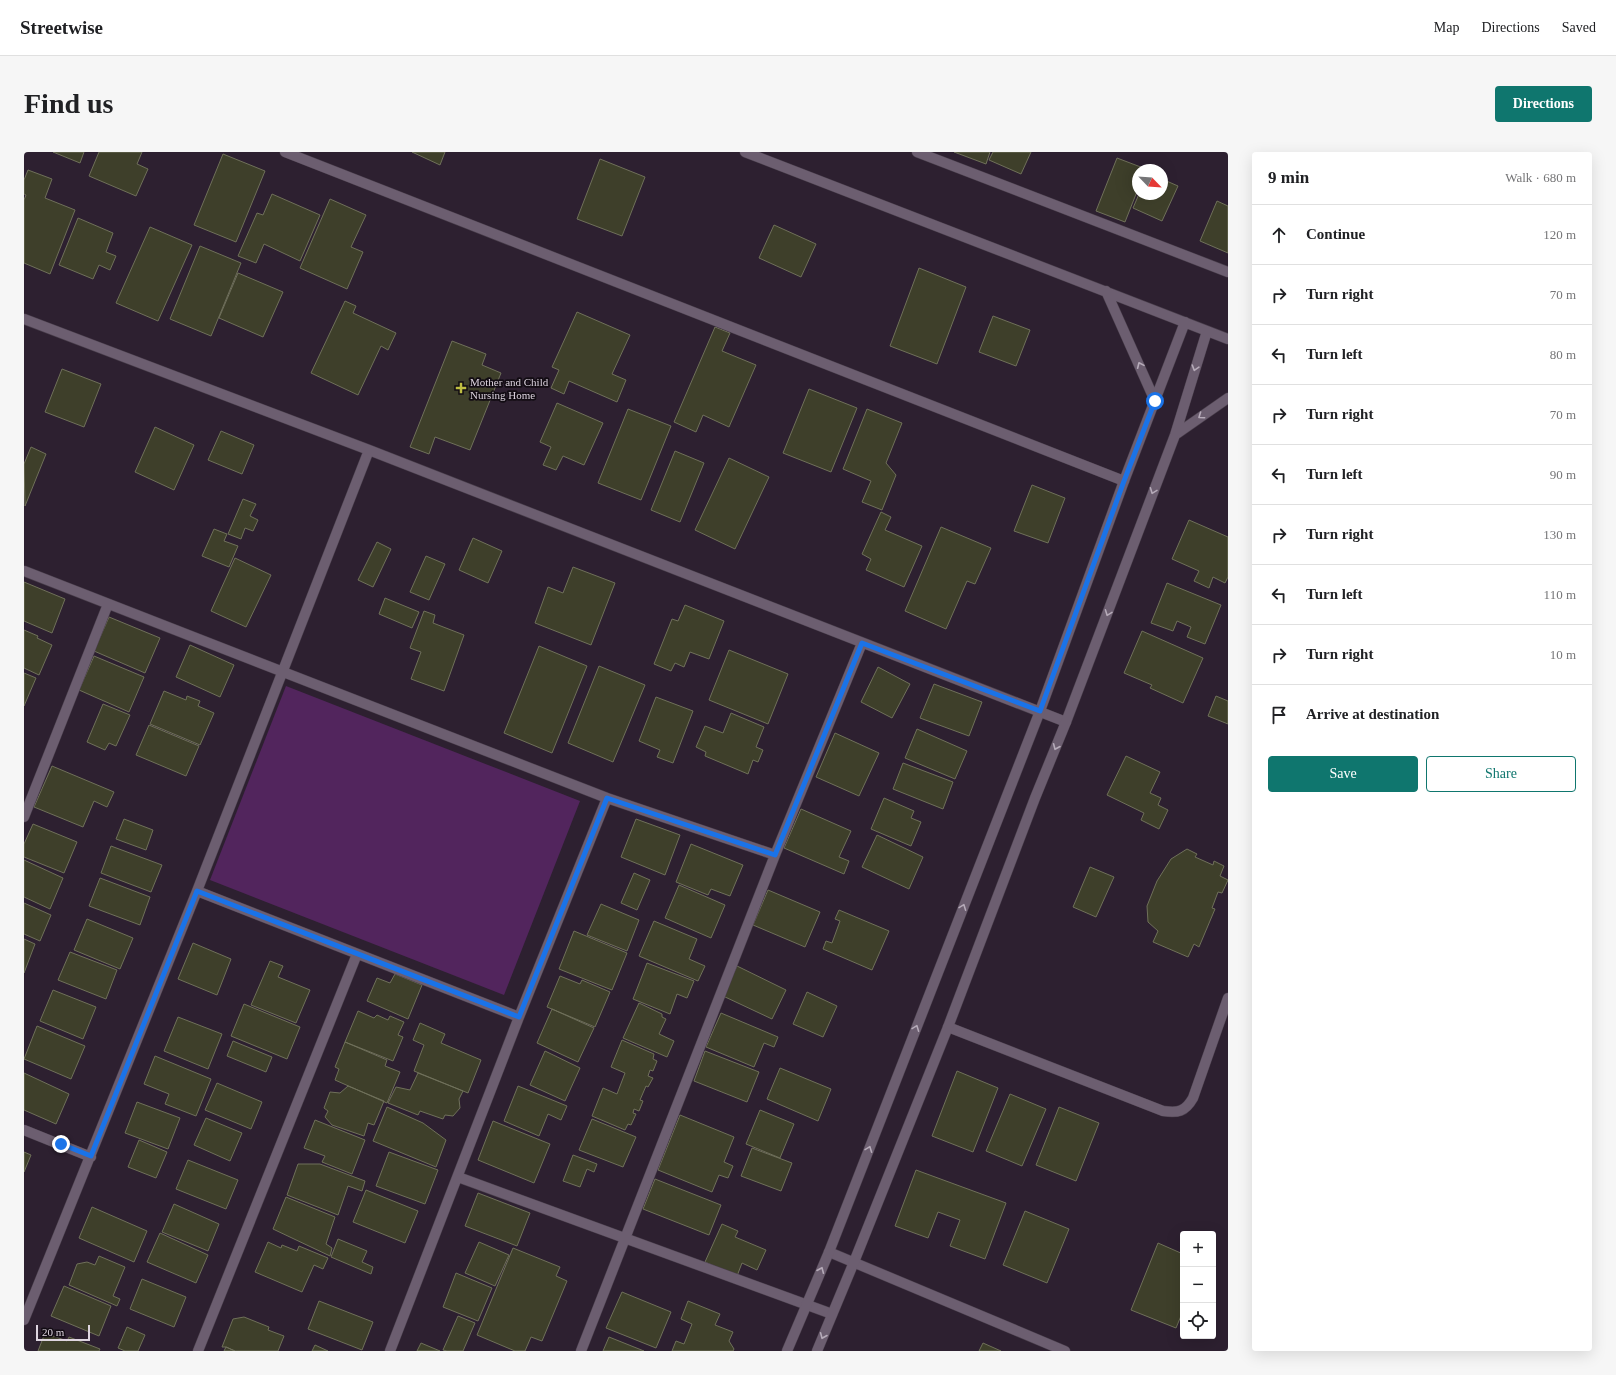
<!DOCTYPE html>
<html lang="en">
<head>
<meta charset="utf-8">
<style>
	:root { --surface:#fff; --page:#f6f6f6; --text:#202124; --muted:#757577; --line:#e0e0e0; --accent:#0f766e }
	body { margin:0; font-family:Georgia,serif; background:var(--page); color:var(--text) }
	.controls { position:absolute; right:12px; bottom:12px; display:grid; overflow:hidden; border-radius:4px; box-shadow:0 4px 16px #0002 }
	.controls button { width:36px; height:36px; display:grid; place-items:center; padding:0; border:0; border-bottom:1px solid var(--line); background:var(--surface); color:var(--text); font:20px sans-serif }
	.compass { position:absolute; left:1108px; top:12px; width:36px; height:36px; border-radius:50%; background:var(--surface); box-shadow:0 4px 16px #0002; rotate:115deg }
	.scale { position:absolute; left:12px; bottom:10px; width:54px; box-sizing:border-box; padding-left:4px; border:2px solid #ded5e0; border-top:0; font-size:11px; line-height:14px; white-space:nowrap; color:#ded5e0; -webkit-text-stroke:3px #120c13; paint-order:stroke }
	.stop { position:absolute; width:12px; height:12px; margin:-9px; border:3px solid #1a73e8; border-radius:50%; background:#fff }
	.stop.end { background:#1a73e8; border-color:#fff; box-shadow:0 1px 4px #0008 }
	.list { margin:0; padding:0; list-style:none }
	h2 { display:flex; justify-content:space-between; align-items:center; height:52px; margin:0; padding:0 16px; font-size:17px }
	h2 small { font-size:13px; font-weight:400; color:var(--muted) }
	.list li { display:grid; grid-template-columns:26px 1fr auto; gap:12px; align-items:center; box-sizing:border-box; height:60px; padding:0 16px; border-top:1px solid var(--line) }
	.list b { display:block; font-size:15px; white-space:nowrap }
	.list em { font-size:13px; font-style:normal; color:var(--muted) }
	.actions { display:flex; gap:8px; padding:12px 16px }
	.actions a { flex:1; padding:9px 0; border:1px solid var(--accent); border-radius:4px; text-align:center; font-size:14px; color:var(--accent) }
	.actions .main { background:var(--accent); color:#fff }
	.icon { flex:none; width:22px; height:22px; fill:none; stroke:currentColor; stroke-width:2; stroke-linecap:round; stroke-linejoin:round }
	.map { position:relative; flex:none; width:1204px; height:1199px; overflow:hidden; border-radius:4px }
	header { display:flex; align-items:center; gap:24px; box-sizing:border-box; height:56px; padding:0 20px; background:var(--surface); border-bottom:1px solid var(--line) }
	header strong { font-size:19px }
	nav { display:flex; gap:22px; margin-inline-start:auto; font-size:14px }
	.intro { display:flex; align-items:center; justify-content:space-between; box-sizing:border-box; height:96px; padding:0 24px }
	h1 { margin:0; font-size:28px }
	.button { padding:10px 18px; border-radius:4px; background:var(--accent); color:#fff; font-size:14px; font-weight:700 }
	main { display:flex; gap:24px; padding:0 24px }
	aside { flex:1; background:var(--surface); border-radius:4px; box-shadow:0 4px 16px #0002 }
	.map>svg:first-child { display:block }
</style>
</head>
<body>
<header>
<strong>Streetwise</strong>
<nav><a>Map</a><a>Directions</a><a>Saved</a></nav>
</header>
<div class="intro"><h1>Find us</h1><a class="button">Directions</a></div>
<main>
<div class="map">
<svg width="1204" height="1199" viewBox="0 0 1204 1199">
	<rect width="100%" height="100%" fill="#2d2030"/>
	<path fill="#52255d" d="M 262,534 L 556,649 L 480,843 L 186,728 Z"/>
	<path fill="#3e3f2a" stroke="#6f705a" d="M 29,0 L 60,0 L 56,11 Z
		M 75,0 L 118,0 L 113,12 L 124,17 L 112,44 L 65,24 Z
		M 388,0 L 421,0 L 416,13 Z
		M 930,0 L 966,0 L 962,12 Z
		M 969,0 L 1007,0 L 997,22 L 965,8 Z
		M 199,2 L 241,19 L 212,90 L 170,73 Z
		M 1093,6 L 1122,17 L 1114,18 L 1114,37 L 1101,70 L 1072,59 Z
		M 576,7 L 621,25 L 598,84 L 553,67 Z
		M 4,18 L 28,27 L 21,46 L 51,58 L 26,122 L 0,111 L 0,48 L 2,43 L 0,42 L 0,28 Z
		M 1138,27 L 1154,34 L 1138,69 L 1109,56 L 1115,42 L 1138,42 Z
		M 248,42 L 296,63 L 276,109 L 240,92 L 232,111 L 214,104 L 233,61 L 239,63 Z
		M 306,47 L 342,63 L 327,95 L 339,100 L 323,137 L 276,116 Z
		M 1193,49 L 1204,54 L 1204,101 L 1176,89 Z
		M 54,66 L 89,81 L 82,100 L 92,104 L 86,118 L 75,113 L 69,127 L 35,113 Z
		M 750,73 L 792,92 L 777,125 L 735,106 Z
		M 126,75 L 168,93 L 134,169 L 92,151 Z
		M 176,94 L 217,111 L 187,184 L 146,167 Z
		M 895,116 L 942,135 L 913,212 L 866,194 Z
		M 214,121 L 259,140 L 239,185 L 195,166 Z
		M 321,149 L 332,154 L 329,161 L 372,181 L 364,198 L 357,194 L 334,243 L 287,221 Z
		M 553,160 L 606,183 L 588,222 L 602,228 L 593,250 L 545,229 L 540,242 L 527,236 L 535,218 L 528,215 Z
		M 969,164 L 1006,178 L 992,214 L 955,200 Z
		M 691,175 L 706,181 L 698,199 L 732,213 L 705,275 L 679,263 L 672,280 L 650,270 Z
		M 428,189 L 462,202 L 458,213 L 477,221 L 446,298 L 411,285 L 405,302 L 386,295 Z
		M 38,217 L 77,232 L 60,275 L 21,260 Z
		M 785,237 L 833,256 L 807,320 L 759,301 Z
		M 533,251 L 579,271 L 560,313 L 539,304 L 532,318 L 519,313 L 527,295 L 516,290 Z
		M 604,257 L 647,274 L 617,348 L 574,331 Z
		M 843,257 L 878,271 L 862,311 L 872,323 L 858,358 L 838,350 L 847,329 L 819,317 Z
		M 131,275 L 170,293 L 150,338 L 111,320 Z
		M 197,279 L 230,293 L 218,322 L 184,308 Z
		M 7,295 L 22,302 L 1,354 L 0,312 Z
		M 651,299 L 680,311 L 656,370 L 627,358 Z
		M 705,306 L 745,325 L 711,397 L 671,378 Z
		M 1008,333 L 1041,346 L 1024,391 L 990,379 Z
		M 219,347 L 232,352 L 226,364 L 234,368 L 229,379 L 221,376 L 217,387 L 204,382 Z
		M 857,360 L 867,365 L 861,378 L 898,394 L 880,435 L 842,418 L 847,407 L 838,402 Z
		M 1165,368 L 1204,385 L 1204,425 L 1201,431 L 1189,425 L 1185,436 L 1170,429 L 1175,419 L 1148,407 Z
		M 917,375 L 967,396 L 951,432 L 943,429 L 922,477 L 881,459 Z
		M 190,377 L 203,382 L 200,389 L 214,394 L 205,415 L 178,404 Z
		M 449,386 L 478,399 L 464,431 L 435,418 Z
		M 353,390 L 367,397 L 349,435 L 334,428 Z
		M 402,404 L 421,412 L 405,448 L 386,440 Z
		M 211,406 L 247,423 L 222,475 L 187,459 Z
		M 549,415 L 591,431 L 567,493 L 511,471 L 524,435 L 539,441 Z
		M 0,430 L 41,447 L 28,481 L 0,469 Z
		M 1143,431 L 1197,453 L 1181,492 L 1163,485 L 1167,475 L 1153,469 L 1149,479 L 1127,471 Z
		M 361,446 L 395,460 L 388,476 L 355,462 Z
		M 661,453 L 700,469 L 685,507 L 666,500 L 660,515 L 651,511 L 647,519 L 630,512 L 648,467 L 654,469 Z
		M 400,459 L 411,463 L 409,471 L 440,483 L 420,539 L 387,527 L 397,500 L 386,496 Z
		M 85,465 L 136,486 L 121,521 L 70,499 Z
		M 0,478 L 14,484 L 13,486 L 28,493 L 15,523 L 0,516 Z
		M 1118,479 L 1179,506 L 1159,551 L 1126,536 L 1128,533 L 1100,521 Z
		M 166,493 L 210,513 L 196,545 L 152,525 Z
		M 515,494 L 563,514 L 528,601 L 480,581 Z
		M 705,498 L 764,522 L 744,572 L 685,548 Z
		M 70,504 L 120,525 L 105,560 L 55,538 Z
		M 575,514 L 621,533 L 589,610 L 544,591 Z
		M 854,515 L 886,532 L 868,566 L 837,550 Z
		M 0,521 L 12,526 L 0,554 Z
		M 910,532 L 958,550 L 945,584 L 896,566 Z
		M 140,539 L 162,548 L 163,544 L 176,549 L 174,554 L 190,561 L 176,593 L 126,572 Z
		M 1192,544 L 1204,549 L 1204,572 L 1184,564 Z
		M 632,545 L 669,559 L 649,611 L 633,605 L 636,598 L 615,589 Z
		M 79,552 L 106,563 L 92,594 L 85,591 L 81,598 L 63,590 Z
		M 707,561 L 740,575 L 732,595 L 739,598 L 734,610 L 729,608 L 724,622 L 681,604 L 682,600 L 672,595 L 681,574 L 699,581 Z
		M 125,573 L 175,594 L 162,624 L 112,603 Z
		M 893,577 L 943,599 L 931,627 L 881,606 Z
		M 811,581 L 855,601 L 835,644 L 792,625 Z
		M 1102,604 L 1136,620 L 1126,641 L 1137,646 L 1134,653 L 1144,658 L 1135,677 L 1117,668 L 1120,661 L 1083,643 Z
		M 879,611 L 929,630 L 919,657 L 869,637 Z
		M 28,614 L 90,640 L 83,655 L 70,649 L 59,675 L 10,655 Z
		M 860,646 L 890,659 L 887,666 L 897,670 L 887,694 L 847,677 Z
		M 777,657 L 827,679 L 815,705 L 825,709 L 820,722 L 760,696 Z
		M 100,667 L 129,678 L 122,698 L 92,687 Z
		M 612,667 L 656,683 L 641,723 L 597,705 Z
		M 9,672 L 53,690 L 40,721 L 0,705 L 0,692 Z
		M 853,683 L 899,705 L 885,737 L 838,715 Z
		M 667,692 L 719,713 L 706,744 L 687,737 L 684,743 L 652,730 Z
		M 87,694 L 138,713 L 127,740 L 77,721 Z
		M 1163,697 L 1173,702 L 1171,705 L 1189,713 L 1190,709 L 1200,714 L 1196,724 L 1204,728 L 1198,741 L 1194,740 L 1188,756 L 1191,757 L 1175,795 L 1170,792 L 1164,805 L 1129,790 L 1134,779 L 1124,770 L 1123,754 L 1133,729 L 1147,707 Z
		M 0,708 L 39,726 L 26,757 L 0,745 Z
		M 1066,715 L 1090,725 L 1072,765 L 1049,755 Z
		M 610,721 L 626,728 L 613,758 L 597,751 Z
		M 76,726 L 126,745 L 116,773 L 65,754 Z
		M 655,733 L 701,753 L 687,786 L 641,766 Z
		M 744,738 L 796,760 L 781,795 L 729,773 Z
		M 0,751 L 27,763 L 16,789 L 0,782 Z
		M 577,752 L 615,768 L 603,799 L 563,783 Z
		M 815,758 L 865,779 L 848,818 L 799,797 L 802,789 L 808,791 L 816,769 L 811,767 Z
		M 63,767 L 109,786 L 96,817 L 50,798 Z
		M 630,769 L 673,787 L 665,807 L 681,814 L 674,829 L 615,804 Z
		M 550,779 L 603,801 L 588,838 L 535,817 Z
		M 0,787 L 11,792 L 0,821 Z
		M 169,791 L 207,807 L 193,843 L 154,827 Z
		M 46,800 L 93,818 L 82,847 L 34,828 Z
		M 246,809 L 259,814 L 254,825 L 286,838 L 272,871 L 227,853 Z
		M 623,811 L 670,829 L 663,846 L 653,842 L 646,862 L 609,847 Z
		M 713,814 L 762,838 L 748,867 L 699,844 Z
		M 371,822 L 398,833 L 384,867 L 343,849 L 353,826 L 366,831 Z
		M 536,824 L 556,832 L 558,828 L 586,840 L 571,875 L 523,855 Z
		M 29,838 L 72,855 L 59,887 L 16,869 Z
		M 783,840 L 813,854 L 799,885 L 769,872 Z
		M 615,851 L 638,862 L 638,865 L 642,867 L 635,882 L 650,889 L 643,905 L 599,886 Z
		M 220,852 L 276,875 L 263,907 L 207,884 Z
		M 528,857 L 570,876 L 554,910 L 513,891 Z
		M 334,859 L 350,866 L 353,863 L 364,868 L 366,864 L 380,870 L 374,883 L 379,885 L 369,909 L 321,890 Z
		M 697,861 L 754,885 L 750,895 L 740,891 L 730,915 L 682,895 Z
		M 154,865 L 198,882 L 184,917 L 140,899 Z
		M 396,871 L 421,882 L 417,891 L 457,908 L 444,941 L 390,919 L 400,893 L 389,888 Z
		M 13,874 L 61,894 L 47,927 L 0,907 Z
		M 598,888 L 630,902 L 629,907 L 633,909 L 629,919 L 626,918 L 624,924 L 629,926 L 624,935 L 622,934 L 616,948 L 619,949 L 615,959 L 610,957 L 609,961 L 612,962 L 607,973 L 604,972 L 601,978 L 568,964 L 579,936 L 593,942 L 601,921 L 587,915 Z
		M 209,889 L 248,905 L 242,920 L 203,904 Z
		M 321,890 L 363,908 L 361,914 L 376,920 L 363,951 L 311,928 L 315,917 L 311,915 Z
		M 521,899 L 556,916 L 541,949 L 506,933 Z
		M 681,899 L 735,920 L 723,950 L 670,929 Z
		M 131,904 L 187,927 L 172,964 L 141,952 L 145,942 L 120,932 Z
		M 756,916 L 807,937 L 794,969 L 743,947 Z
		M 933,919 L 974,936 L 949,1000 L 908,984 Z
		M 0,921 L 45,942 L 32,972 L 0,958 Z
		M 394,921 L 439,939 L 435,947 L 436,956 L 429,964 L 421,963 L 419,967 L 396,959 L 394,963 L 364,951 L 372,935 L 386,938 Z
		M 193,931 L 238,950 L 227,977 L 181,958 Z
		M 324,934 L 360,949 L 350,973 L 344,971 L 340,984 L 308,973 L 301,965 L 304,959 L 300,956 L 306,940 L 316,941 Z
		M 494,934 L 543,954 L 537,968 L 524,962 L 515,984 L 480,969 Z
		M 986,942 L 1022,957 L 998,1014 L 962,999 Z
		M 113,950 L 156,966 L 144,997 L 101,981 Z
		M 363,955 L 399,971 L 422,988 L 412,1015 L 349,989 Z
		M 1035,955 L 1075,971 L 1052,1029 L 1012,1013 Z
		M 736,958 L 770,972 L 756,1006 L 722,992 Z
		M 656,963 L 710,985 L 700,1010 L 709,1014 L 704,1026 L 695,1023 L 688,1040 L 634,1018 Z
		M 182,966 L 218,981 L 206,1009 L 170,993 Z
		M 568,967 L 612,985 L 599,1015 L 555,998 Z
		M 291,968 L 341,988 L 328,1022 L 298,1010 L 301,1004 L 280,996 Z
		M 469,969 L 526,992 L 510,1031 L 454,1008 Z
		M 115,988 L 143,1000 L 132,1026 L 104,1015 Z
		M 728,996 L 768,1011 L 757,1039 L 717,1024 Z
		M 0,1000 L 7,1003 L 0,1020 Z
		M 365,1000 L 414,1018 L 401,1052 L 352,1034 Z
		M 549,1003 L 573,1012 L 570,1020 L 563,1017 L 556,1035 L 539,1029 Z
		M 164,1008 L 214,1028 L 202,1057 L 152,1037 Z
		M 274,1012 L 296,1012 L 341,1029 L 338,1039 L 324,1034 L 314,1063 L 263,1043 Z
		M 892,1018 L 982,1051 L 961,1107 L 926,1094 L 936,1068 L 914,1060 L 904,1086 L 871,1074 Z
		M 631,1027 L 697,1053 L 685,1083 L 619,1057 Z
		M 342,1038 L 394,1059 L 381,1091 L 329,1070 Z
		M 454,1041 L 506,1061 L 493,1094 L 441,1074 Z
		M 262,1045 L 311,1065 L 302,1092 L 308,1096 L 306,1104 L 249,1077 Z
		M 150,1052 L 195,1072 L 184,1099 L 138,1080 Z
		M 68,1055 L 123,1079 L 110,1110 L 55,1086 Z
		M 1001,1059 L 1045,1077 L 1023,1131 L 979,1113 Z
		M 698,1072 L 714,1079 L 711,1085 L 742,1098 L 733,1118 L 718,1111 L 713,1124 L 681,1110 Z
		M 136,1081 L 184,1103 L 172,1131 L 123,1110 Z
		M 314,1087 L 343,1099 L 338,1110 L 349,1115 L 347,1122 L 307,1105 Z
		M 244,1090 L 257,1096 L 258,1093 L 273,1099 L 275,1094 L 304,1106 L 299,1117 L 290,1113 L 278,1140 L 231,1120 Z
		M 455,1090 L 485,1103 L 471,1134 L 441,1121 Z
		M 1134,1091 L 1159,1102 L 1159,1159 L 1152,1176 L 1107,1158 Z
		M 489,1096 L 536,1115 L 532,1124 L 543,1129 L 518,1189 L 507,1185 L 501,1199 L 491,1199 L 453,1183 Z
		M 75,1104 L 101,1115 L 89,1144 L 96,1147 L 93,1154 L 45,1133 L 53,1112 L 63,1110 L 71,1113 Z
		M 432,1121 L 468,1136 L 454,1169 L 419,1155 Z
		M 118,1127 L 162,1145 L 150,1175 L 106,1157 Z
		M 40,1134 L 87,1154 L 75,1184 L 27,1164 Z
		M 598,1140 L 647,1160 L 632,1196 L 582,1176 Z
		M 295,1149 L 349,1170 L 338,1198 L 284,1177 Z
		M 664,1149 L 696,1162 L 691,1173 L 709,1180 L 705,1189 L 710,1197 L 709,1199 L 648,1199 L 652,1189 L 660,1192 L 668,1172 L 657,1167 Z
		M 434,1164 L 451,1171 L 439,1199 L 423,1199 L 419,1198 Z
		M 220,1165 L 245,1175 L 244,1178 L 260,1184 L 254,1199 L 211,1199 L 202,1195 L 198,1195 L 209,1167 Z
		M 103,1175 L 121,1183 L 114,1199 L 101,1199 L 94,1196 Z
		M 21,1181 L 43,1189 L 45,1185 L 76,1197 L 75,1199 L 14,1199 Z
		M 585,1185 L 620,1199 L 579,1199 Z
		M 397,1191 L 416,1199 L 393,1199 Z
		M 959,1191 L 977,1199 L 955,1199 Z
		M 291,1193 L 304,1199 L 288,1199 Z
		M 202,1195 L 211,1199 L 200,1199 Z"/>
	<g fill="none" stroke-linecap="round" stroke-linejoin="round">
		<g stroke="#493e4b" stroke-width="11">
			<path id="minor" d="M 261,0 L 1100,329
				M 893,0 L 1204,120
				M 0,167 L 345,298 L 1042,570
				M 0,419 L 583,646 L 751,703
				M 0,665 L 84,452
				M 173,739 L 495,865
				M 924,875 L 1139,959 C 1154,961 1161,960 1169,946 L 1204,846
				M 0,978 L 67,1005
				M 434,1025 L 808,1162
				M 805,1100 L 1041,1199
				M 0,1168 L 173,739 L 345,298
				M 174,1199 L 333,802
				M 366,1199 L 495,865 L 583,646
				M 557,1199 L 751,703 L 838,491"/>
		</g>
		<g stroke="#493e4b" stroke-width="11">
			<path id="tertiary" d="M 721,0 L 1204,187
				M 1082,139 L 1131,249
				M 1151,283 L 1204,246
				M 763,1199 L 805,1100 L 1016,559 L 1100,329 L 1161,170
				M 793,1199 L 830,1110 L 924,875 L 1011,646 L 1042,570 L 1151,283 L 1183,179"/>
		</g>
		<use href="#minor" stroke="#6c5e70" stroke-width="10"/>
		<use href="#tertiary" stroke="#6c5e70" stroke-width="10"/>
	</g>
	<defs><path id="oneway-chevron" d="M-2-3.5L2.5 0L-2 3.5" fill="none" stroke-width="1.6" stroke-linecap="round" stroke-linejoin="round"/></defs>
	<g stroke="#b6abb9">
		<use href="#oneway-chevron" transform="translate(1116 213) rotate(-114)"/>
		<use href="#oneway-chevron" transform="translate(1171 216) rotate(107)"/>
		<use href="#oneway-chevron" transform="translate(1177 264) rotate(145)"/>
		<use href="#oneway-chevron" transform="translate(1129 339) rotate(111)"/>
		<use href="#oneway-chevron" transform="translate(1084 461) rotate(111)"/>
		<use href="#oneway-chevron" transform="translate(1032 595) rotate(113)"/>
		<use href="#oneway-chevron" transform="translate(939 755) rotate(-69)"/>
		<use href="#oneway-chevron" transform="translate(892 876) rotate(-69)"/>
		<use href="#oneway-chevron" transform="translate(845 997) rotate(-69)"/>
		<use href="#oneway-chevron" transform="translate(797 1118) rotate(-67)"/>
		<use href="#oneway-chevron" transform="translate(799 1184) rotate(113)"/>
	</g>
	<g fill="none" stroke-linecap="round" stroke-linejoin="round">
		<path stroke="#1a73e8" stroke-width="5" d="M 37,992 L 67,1004 L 173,739 L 495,865 L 583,646 L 751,703 L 838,491 L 1016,559 L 1100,329 L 1131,249"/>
	</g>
	<path fill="#bfbe42" stroke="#120c13" stroke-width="1.5" d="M435 230h4v4h4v4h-4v4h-4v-4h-4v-4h4z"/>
	<g text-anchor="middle" stroke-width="3.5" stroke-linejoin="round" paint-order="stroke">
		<g font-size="11" fill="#ded5e0" stroke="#120c13" text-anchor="start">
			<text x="446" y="234">Mother and Child<tspan x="446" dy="13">Nursing Home</tspan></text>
		</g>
	</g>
</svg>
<div class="controls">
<button>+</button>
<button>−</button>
<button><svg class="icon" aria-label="locate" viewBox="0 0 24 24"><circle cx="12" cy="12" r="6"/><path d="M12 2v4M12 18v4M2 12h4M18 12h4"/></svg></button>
</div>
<svg class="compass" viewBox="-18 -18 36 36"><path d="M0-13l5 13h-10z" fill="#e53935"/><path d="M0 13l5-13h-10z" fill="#757577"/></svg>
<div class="scale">20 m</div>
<div class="stop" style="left:1131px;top:249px"></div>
<div class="stop end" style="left:37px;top:992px"></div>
</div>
<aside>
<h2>9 min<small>Walk · 680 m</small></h2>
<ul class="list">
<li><svg class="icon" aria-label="ahead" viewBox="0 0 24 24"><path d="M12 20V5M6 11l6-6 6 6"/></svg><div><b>Continue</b></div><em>120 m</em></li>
<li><svg class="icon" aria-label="right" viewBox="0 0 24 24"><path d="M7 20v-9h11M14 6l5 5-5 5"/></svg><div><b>Turn right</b></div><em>70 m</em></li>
<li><svg class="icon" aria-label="left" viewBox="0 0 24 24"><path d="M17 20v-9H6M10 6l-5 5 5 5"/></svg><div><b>Turn left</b></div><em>80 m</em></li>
<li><svg class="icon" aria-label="right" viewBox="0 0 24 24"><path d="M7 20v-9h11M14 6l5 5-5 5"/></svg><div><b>Turn right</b></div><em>70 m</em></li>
<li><svg class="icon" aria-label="left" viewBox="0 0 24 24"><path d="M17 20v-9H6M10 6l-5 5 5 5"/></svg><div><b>Turn left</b></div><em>90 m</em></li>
<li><svg class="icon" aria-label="right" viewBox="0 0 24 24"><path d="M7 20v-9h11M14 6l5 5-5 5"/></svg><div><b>Turn right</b></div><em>130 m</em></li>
<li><svg class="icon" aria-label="left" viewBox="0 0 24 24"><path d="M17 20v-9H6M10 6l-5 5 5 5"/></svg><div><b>Turn left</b></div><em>110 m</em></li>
<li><svg class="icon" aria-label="right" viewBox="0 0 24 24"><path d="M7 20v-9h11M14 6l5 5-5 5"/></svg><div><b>Turn right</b></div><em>10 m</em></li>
<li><svg class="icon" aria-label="arrive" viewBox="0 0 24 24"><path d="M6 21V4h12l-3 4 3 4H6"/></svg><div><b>Arrive at destination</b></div></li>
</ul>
<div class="actions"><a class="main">Save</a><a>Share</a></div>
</aside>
</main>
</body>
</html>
